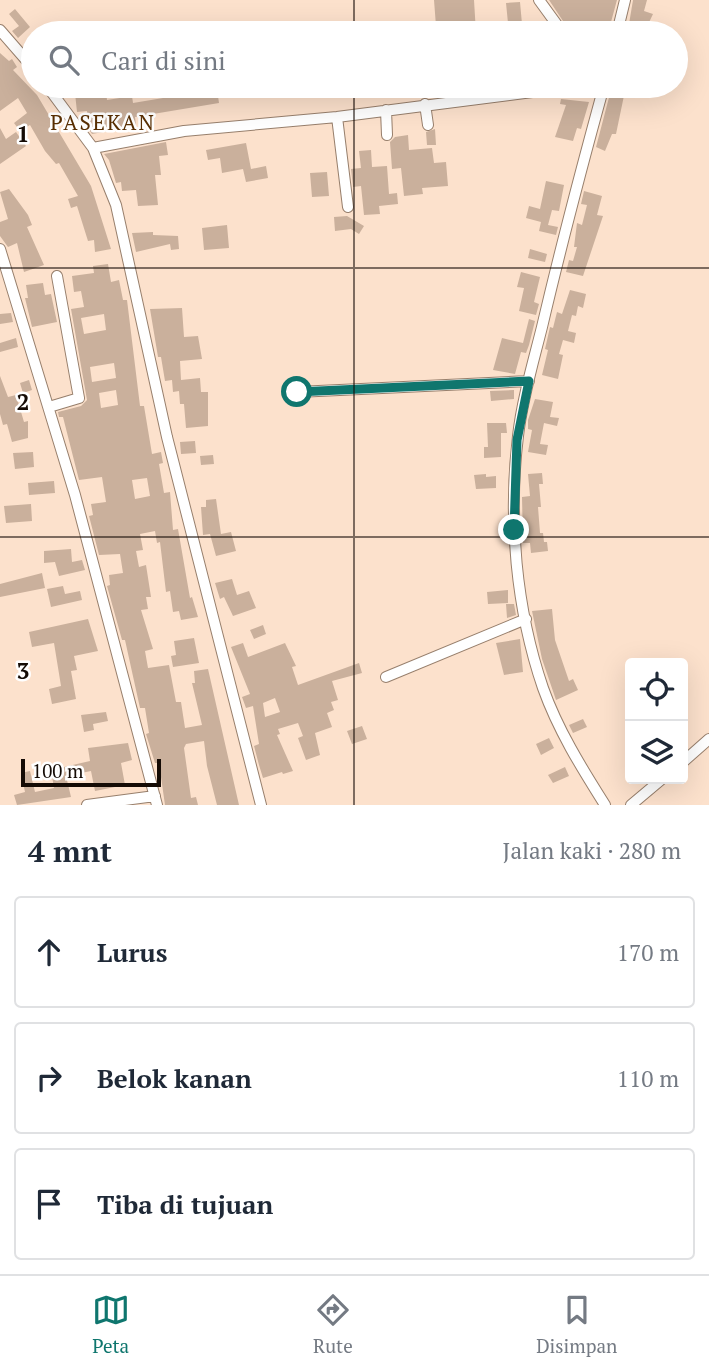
<!DOCTYPE html>
<html lang="id">
<head>
<meta charset="utf-8">
<style>
	:root { --surface:#fff; --page:#f6f6f7; --text:#1f2937; --muted:#747a83; --line:#e0e1e3; --accent:#0f766e }
	body { margin:0; font-family:"PT Serif",serif; background:var(--page); color:var(--text) }
	.controls { position:absolute; right:21px; bottom:21px; display:grid; overflow:hidden; border-radius:7px; box-shadow:0 7px 28px #0002 }
	.controls button { width:63px; height:63px; display:grid; place-items:center; padding:0; border:0; border-bottom:2px solid var(--line); background:var(--surface); color:var(--text); font:35px sans-serif }
	.scale { position:absolute; left:21px; bottom:18px; width:140px; box-sizing:border-box; padding-left:7px; border:4px solid #140b05; border-top:0; font-size:19px; line-height:24px; white-space:nowrap; color:#140b05; -webkit-text-stroke:5px #fff; paint-order:stroke }
	.stop { position:absolute; width:21px; height:21px; margin:-16px; border:5px solid #0f766e; border-radius:50%; background:#fff }
	.stop.end { background:#0f766e; border-color:#fff; box-shadow:0 2px 7px #0008 }
	.list { margin:0; padding:0; list-style:none }
	h2 { display:flex; justify-content:space-between; align-items:center; height:91px; margin:0; padding:0 28px; font-size:30px }
	h2 small { font-size:23px; font-weight:400; color:var(--muted) }
	.list li { display:grid; grid-template-columns:46px 1fr auto; gap:21px; align-items:center; box-sizing:border-box; height:112px; margin:0 14px 14px; padding:0 14px; border:2px solid var(--line); border-radius:7px }
	.list b { display:block; font-size:26px; white-space:nowrap }
	.list em { font-size:23px; font-style:normal; color:var(--muted) }
	.icon { flex:none; width:38px; height:38px; fill:none; stroke:currentColor; stroke-width:2; stroke-linecap:round; stroke-linejoin:round }
	.map { position:relative; flex:none; width:709px; height:805px; overflow:hidden }
	.search { position:absolute; background:var(--surface); box-shadow:0 7px 28px #0002; left:21px; right:21px; top:21px; height:77px; display:flex; align-items:center; gap:18px; box-sizing:border-box; padding:0 24px; border-radius:38px; color:var(--muted); font-size:26px }
	.sheet { height:469px; background:var(--surface) }
	nav { display:flex; justify-content:space-around; align-items:center; box-sizing:border-box; height:98px; border-top:2px solid var(--line); background:var(--surface); font-size:19px; color:var(--muted) }
	nav a { display:grid; justify-items:center; gap:4px }
	nav .on { color:var(--accent) }
	.map>svg:first-child { display:block }
</style>
</head>
<body>
<div class="map">
<svg width="709" height="805" viewBox="0 0 709 805">
	<rect width="100%" height="100%" fill="#fce1cc"/>
	<path fill="#cab09c" fill-rule="evenodd" d="M 434,0 L 474,0 L 476,33 L 442,33 L 442,25 L 436,26 Z
		M 549,0 L 617,0 L 608,33 L 571,33 Z
		M 633,0 L 647,0 L 644,11 L 653,14 L 644,33 L 628,30 Z
		M 520,2 L 522,24 L 535,22 L 536,32 L 509,33 L 506,3 Z
		M 15,9 L 30,27 L 18,38 L 12,31 L 19,26 L 9,14 Z
		M 0,53 L 9,61 L 12,59 L 17,67 L 13,70 L 37,95 L 91,186 L 111,249 L 95,252 L 94,240 L 88,241 L 77,206 L 71,208 L 68,199 L 78,196 L 59,163 L 56,164 L 45,151 L 30,125 L 20,131 L 14,123 L 27,113 L 18,98 L 0,111 Z
		M 612,86 L 626,86 L 616,134 L 612,134 L 605,151 L 596,147 Z
		M 217,89 L 219,103 L 135,117 L 136,126 L 92,134 L 88,128 L 87,111 L 77,112 L 75,93 L 106,90 L 107,100 L 132,96 L 133,103 Z
		M 561,99 L 589,102 L 581,129 L 577,128 L 573,141 L 555,137 L 566,105 L 560,104 Z
		M 0,128 L 6,139 L 16,132 L 26,146 L 0,164 Z
		M 435,129 L 436,145 L 427,145 L 426,132 Z
		M 408,135 L 409,150 L 432,148 L 434,163 L 446,162 L 448,186 L 422,188 L 423,194 L 404,196 L 401,168 L 392,169 L 390,142 L 395,137 Z
		M 166,142 L 168,155 L 159,156 L 161,175 L 155,175 L 158,205 L 138,206 L 136,190 L 122,191 L 121,182 L 116,183 L 109,160 L 104,154 Z
		M 246,143 L 251,169 L 266,166 L 268,178 L 246,182 L 243,169 L 222,173 L 220,158 L 208,160 L 206,150 Z
		M 371,150 L 372,167 L 387,166 L 389,194 L 397,193 L 398,204 L 379,206 L 380,214 L 364,215 L 361,186 L 353,187 L 351,169 L 361,168 L 359,151 Z
		M 327,172 L 329,196 L 312,197 L 310,173 Z
		M 546,181 L 564,185 L 559,211 L 552,210 L 548,225 L 558,227 L 556,235 L 539,231 L 541,222 L 526,218 L 529,206 L 540,209 Z
		M 9,189 L 28,215 L 32,225 L 27,227 L 44,265 L 24,272 L 17,243 L 8,247 L 0,236 L 0,222 L 8,219 L 0,192 Z
		M 584,191 L 602,196 L 597,215 L 603,216 L 583,276 L 566,272 L 569,260 L 573,261 L 577,247 L 574,247 L 577,223 L 582,225 L 587,205 L 581,204 Z
		M 347,216 L 364,226 L 359,234 L 351,229 L 335,231 L 334,217 Z
		M 227,225 L 229,248 L 204,250 L 202,228 Z
		M 153,232 L 153,235 L 178,236 L 179,249 L 171,250 L 170,244 L 136,252 L 132,233 Z
		M 530,249 L 547,254 L 545,262 L 528,258 Z
		M 108,264 L 111,282 L 119,280 L 123,300 L 127,300 L 140,406 L 144,406 L 152,454 L 161,452 L 163,463 L 159,464 L 164,493 L 170,492 L 173,530 L 178,529 L 190,598 L 192,597 L 198,617 L 181,620 L 179,611 L 173,612 L 170,591 L 166,592 L 160,542 L 157,543 L 155,531 L 140,534 L 143,550 L 136,551 L 139,567 L 146,565 L 151,597 L 146,597 L 148,609 L 141,610 L 153,649 L 145,651 L 148,668 L 169,665 L 176,702 L 181,702 L 185,728 L 202,725 L 192,683 L 195,683 L 194,671 L 208,669 L 239,805 L 217,805 L 207,766 L 204,741 L 186,744 L 184,748 L 191,798 L 196,797 L 198,805 L 165,805 L 159,763 L 155,763 L 146,734 L 149,733 L 145,708 L 140,708 L 125,640 L 122,640 L 107,586 L 110,585 L 109,575 L 123,573 L 120,554 L 99,555 L 89,516 L 93,515 L 91,504 L 106,502 L 102,477 L 79,480 L 63,417 L 59,417 L 58,412 L 81,406 L 87,400 L 71,309 L 84,307 L 81,291 L 74,292 L 72,276 L 94,273 L 93,266 ZM 104,314 L 106,330 L 84,334 L 81,318 ZM 114,363 L 116,378 L 92,382 L 90,367 ZM 116,390 L 118,405 L 101,408 L 99,393 ZM 147,478 L 150,496 L 135,499 L 132,480 Z
		M 521,272 L 540,277 L 534,302 L 539,304 L 536,315 L 519,311 L 524,288 L 517,287 Z
		M 43,283 L 45,295 L 51,294 L 57,322 L 32,327 L 25,298 L 28,298 L 26,285 Z
		M 570,290 L 586,294 L 583,308 L 578,306 L 576,316 L 572,315 L 568,331 L 576,333 L 574,343 L 563,340 L 559,354 L 563,355 L 558,379 L 542,375 L 548,350 L 545,349 L 550,327 L 553,328 L 557,312 L 562,314 Z
		M 182,308 L 184,337 L 198,336 L 202,359 L 180,361 L 181,380 L 200,378 L 201,392 L 208,392 L 208,426 L 186,428 L 184,404 L 180,404 L 179,391 L 173,392 L 172,380 L 165,381 L 161,357 L 158,357 L 150,309 Z
		M 11,313 L 13,322 L 0,324 L 0,314 Z
		M 529,319 L 535,321 L 529,345 L 526,353 L 521,352 L 515,374 L 493,370 L 502,338 L 523,343 Z
		M 16,338 L 18,347 L 0,352 L 0,343 Z
		M 0,376 L 8,397 L 16,395 L 24,422 L 28,421 L 28,438 L 12,442 L 7,424 L 3,425 L 0,414 Z
		M 29,380 L 32,390 L 23,393 L 20,383 Z
		M 514,390 L 514,399 L 491,401 L 490,391 Z
		M 535,399 L 553,402 L 550,417 L 559,418 L 557,426 L 544,423 L 540,444 L 548,445 L 546,455 L 528,452 L 532,430 L 528,429 L 528,420 Z
		M 487,423 L 506,423 L 507,433 L 501,433 L 501,457 L 484,458 L 484,447 L 488,447 Z
		M 195,441 L 196,453 L 181,454 L 180,442 Z
		M 33,452 L 34,467 L 15,469 L 13,453 Z
		M 213,455 L 214,464 L 201,465 L 200,456 Z
		M 542,473 L 543,484 L 539,484 L 541,507 L 538,507 L 540,533 L 543,533 L 544,542 L 547,542 L 548,551 L 531,553 L 530,543 L 523,543 L 522,497 L 530,496 L 528,474 Z
		M 486,474 L 486,477 L 496,476 L 496,488 L 476,489 L 474,475 Z
		M 54,481 L 55,493 L 29,495 L 28,483 Z
		M 216,499 L 221,534 L 231,532 L 236,551 L 216,556 L 210,534 L 203,535 L 201,507 L 206,507 L 206,500 Z
		M 31,504 L 32,521 L 6,523 L 4,506 Z
		M 71,549 L 72,562 L 82,560 L 85,570 L 59,576 L 55,562 L 44,563 L 44,551 Z
		M 42,573 L 45,588 L 0,597 L 0,584 Z
		M 232,579 L 237,595 L 249,591 L 256,608 L 233,616 L 224,597 L 220,599 L 215,583 Z
		M 63,586 L 65,594 L 80,591 L 82,600 L 51,607 L 47,589 Z
		M 508,590 L 508,603 L 488,604 L 487,592 Z
		M 506,604 L 514,604 L 516,615 L 507,618 Z
		M 552,609 L 555,640 L 569,681 L 573,679 L 578,690 L 556,700 L 542,659 L 532,611 Z
		M 88,619 L 98,651 L 74,656 L 77,670 L 71,671 L 76,699 L 52,704 L 49,689 L 61,686 L 54,643 L 32,647 L 29,632 Z
		M 263,625 L 266,634 L 254,639 L 250,630 Z
		M 194,638 L 199,663 L 173,667 L 171,656 L 176,655 L 174,641 Z
		M 520,639 L 523,672 L 504,675 L 496,643 Z
		M 243,643 L 248,657 L 285,643 L 296,666 L 292,667 L 298,685 L 359,663 L 362,673 L 332,681 L 338,700 L 331,702 L 334,710 L 327,713 L 332,727 L 315,733 L 320,755 L 306,760 L 298,738 L 303,736 L 298,723 L 278,729 L 280,734 L 277,735 L 293,771 L 283,774 L 282,772 L 263,778 L 259,765 L 254,746 L 259,744 L 253,706 L 246,708 L 242,697 L 250,694 L 231,647 ZM 275,698 L 280,712 L 265,717 L 263,703 Z
		M 106,712 L 108,721 L 93,724 L 94,730 L 84,732 L 81,715 Z
		M 583,719 L 587,727 L 573,733 L 569,725 Z
		M 362,726 L 367,739 L 352,744 L 347,731 Z
		M 549,738 L 554,748 L 541,755 L 536,744 Z
		M 128,743 L 132,760 L 121,763 L 125,785 L 95,791 L 91,771 L 66,776 L 71,797 L 17,805 L 14,795 L 25,792 L 21,773 L 30,771 L 35,792 L 54,788 L 51,770 L 90,761 L 88,748 Z
		M 565,767 L 569,776 L 553,783 L 548,775 Z"/>
	<g fill="none" stroke-linecap="round" stroke-linejoin="round">
		<g stroke="#977f6c" stroke-width="12">
			<path id="minor" d="M 539,0 L 563,33
				M 0,30 L 33,68
				M 617,33 L 625,0
				M 47,86 L 93,148 L 116,205 L 167,437 L 261,805
				M 604,86 C 582,166 561,246 542,327 C 533,363 522,400 518,436 C 508,519 516,609 543,688 C 558,730 581,767 605,805
				M 425,104 L 428,125
				M 386,110 L 387,135
				M 337,117 L 348,207
				M 93,148 L 184,131 L 337,117 L 540,91 L 587,91 L 604,86
				M 0,249 L 75,495 L 157,805
				M 297,392 L 529,381
				M 49,407 L 79,398 L 57,276
				M 386,677 L 526,619
				M 683,762 L 709,739
				M 87,805 L 155,796
				M 631,805 L 662,779"/>
		</g>
		<use href="#minor" stroke="#fff" stroke-width="10"/>
	</g>
	<g fill="none" stroke-linecap="round" stroke-linejoin="round">
		<path stroke="#0f766e" stroke-width="9" d="M 297,392 L 529,381 L 517,440 L 514,530"/>
	</g>
	<path fill="none" stroke="#140b05" stroke-width="2" stroke-opacity="0.55" d="M 354,0 L 354,33M 354,86 L 354,805M 0,268 L 709,268M 0,537 L 709,537"/>
	<g text-anchor="middle" stroke-width="5" stroke-linejoin="round" paint-order="stroke">
		<g font-size="21" letter-spacing="2" fill="#592f03" stroke="#fff">
			<text x="103" y="130">PASEKAN</text>
		</g>
	</g>
	<g font-size="23" text-anchor="middle" font-weight="bold" fill="#140b05" stroke="#fff" stroke-width="5" stroke-linejoin="round" paint-order="stroke">
		<text x="23" y="142">1</text>
		<text x="23" y="410">2</text>
		<text x="23" y="679">3</text>
	</g>
</svg>
<div class="controls">
<button><svg class="icon" aria-label="locate" viewBox="0 0 24 24"><circle cx="12" cy="12" r="6"/><path d="M12 2v4M12 18v4M2 12h4M18 12h4"/></svg></button>
<button><svg class="icon" aria-label="layers" viewBox="0 0 24 24"><path d="M12 4l9 5-9 5-9-5zM3 14l9 5 9-5"/></svg></button>
</div>
<div class="scale">100 m</div>
<div class="stop" style="left:297px;top:392px"></div>
<div class="stop end" style="left:514px;top:530px"></div>
<div class="search"><svg class="icon" aria-label="search" viewBox="0 0 24 24"><circle cx="10" cy="10" r="6"/><path d="M15 15l6 6"/></svg>Cari di sini</div>
</div>
<section class="sheet">
<h2>4 mnt<small>Jalan kaki · 280 m</small></h2>
<ul class="list">
<li><svg class="icon" aria-label="ahead" viewBox="0 0 24 24"><path d="M12 20V5M6 11l6-6 6 6"/></svg><div><b>Lurus</b></div><em>170 m</em></li>
<li><svg class="icon" aria-label="right" viewBox="0 0 24 24"><path d="M7 20v-9h11M14 6l5 5-5 5"/></svg><div><b>Belok kanan</b></div><em>110 m</em></li>
<li><svg class="icon" aria-label="arrive" viewBox="0 0 24 24"><path d="M6 21V4h12l-3 4 3 4H6"/></svg><div><b>Tiba di tujuan</b></div></li>
</ul>
</section>
<nav>
<a class="on"><svg class="icon" aria-label="map" viewBox="0 0 24 24"><path d="M3 6l6-2 6 2 6-2v14l-6 2-6-2-6 2zM9 4v14M15 6v14"/></svg>Peta</a>
<a><svg class="icon" aria-label="directions" viewBox="0 0 24 24"><path d="M12 3l9 9-9 9-9-9zM9 14v-3h6M13 9l2 2-2 2"/></svg>Rute</a>
<a><svg class="icon" aria-label="saved" viewBox="0 0 24 24"><path d="M7 4h10v16l-5-4-5 4z"/></svg>Disimpan</a>
</nav>
</body>
</html>
